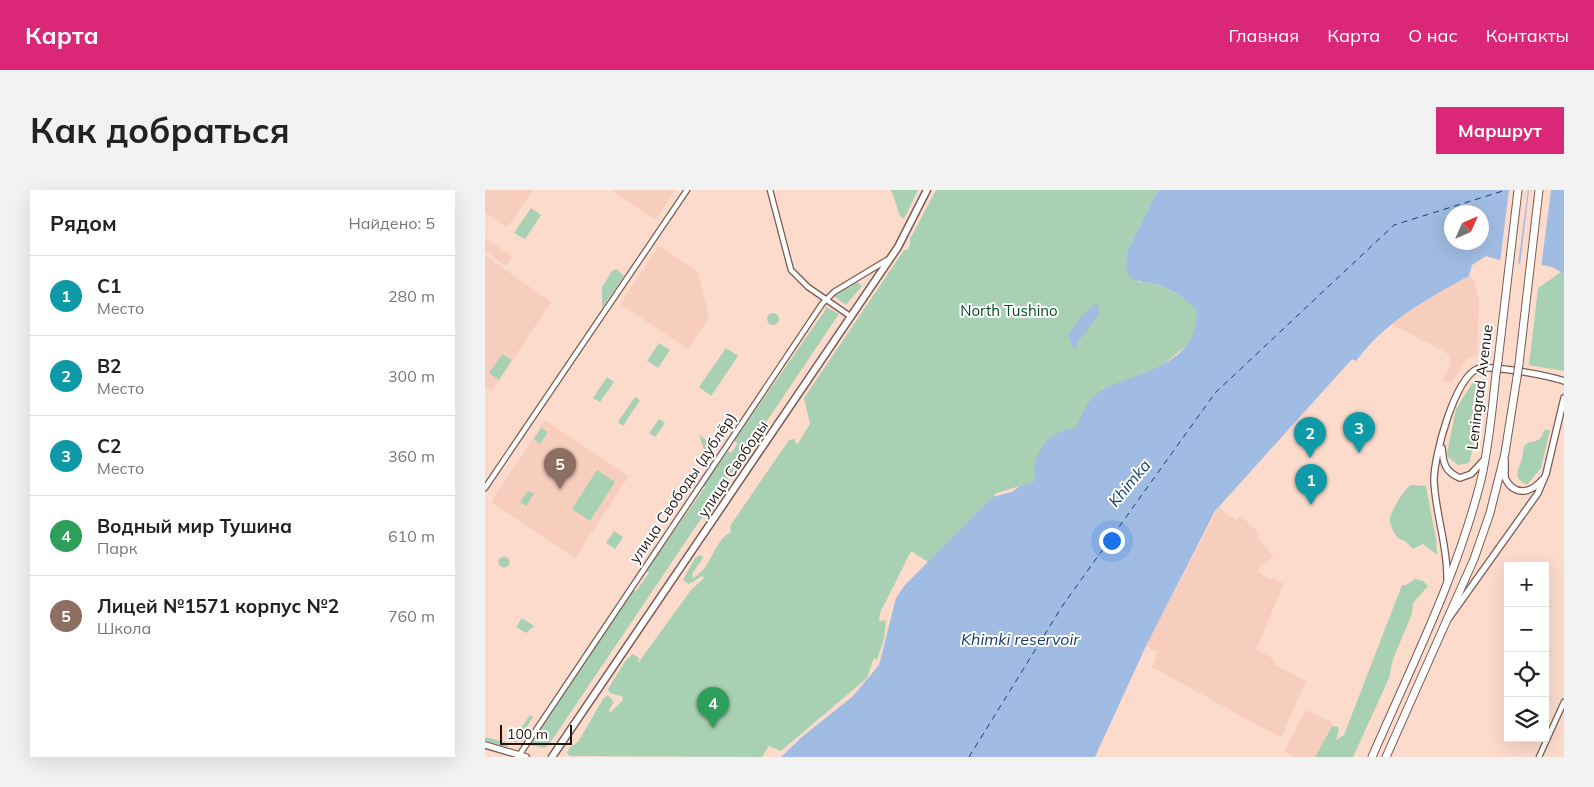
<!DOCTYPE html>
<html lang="ru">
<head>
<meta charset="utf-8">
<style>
	:root { --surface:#fff; --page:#f2f2f2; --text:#222; --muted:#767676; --line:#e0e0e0; --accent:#db2777 }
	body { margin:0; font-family:Mulish,sans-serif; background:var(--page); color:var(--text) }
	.controls { position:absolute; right:15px; bottom:15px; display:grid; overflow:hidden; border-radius:0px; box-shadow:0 5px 20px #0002 }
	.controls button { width:45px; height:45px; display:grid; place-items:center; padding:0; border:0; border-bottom:1px solid var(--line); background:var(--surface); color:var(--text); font:25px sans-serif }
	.compass { position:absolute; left:959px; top:15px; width:45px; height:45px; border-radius:50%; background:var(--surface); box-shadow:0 5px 20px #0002; rotate:45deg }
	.scale { position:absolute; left:15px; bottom:12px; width:72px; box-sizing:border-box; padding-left:5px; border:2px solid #221612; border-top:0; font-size:14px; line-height:18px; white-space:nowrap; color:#221612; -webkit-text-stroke:4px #fff; paint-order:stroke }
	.you { position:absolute; left:626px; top:350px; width:18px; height:18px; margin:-12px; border:4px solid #fff; border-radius:50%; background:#1a73e8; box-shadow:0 0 0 8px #1a73e833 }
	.badge { display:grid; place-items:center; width:32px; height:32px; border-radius:50%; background:var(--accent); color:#fff; font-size:16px; font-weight:700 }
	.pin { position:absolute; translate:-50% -41px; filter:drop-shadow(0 1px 2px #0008) }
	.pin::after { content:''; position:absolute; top:26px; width:18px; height:15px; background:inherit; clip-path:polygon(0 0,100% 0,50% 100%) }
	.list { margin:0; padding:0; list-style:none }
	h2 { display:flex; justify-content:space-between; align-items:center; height:65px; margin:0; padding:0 20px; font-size:21px }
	h2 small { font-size:16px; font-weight:400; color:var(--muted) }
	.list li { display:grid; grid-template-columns:32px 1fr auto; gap:15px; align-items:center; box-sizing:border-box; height:80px; padding:0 20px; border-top:1px solid var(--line) }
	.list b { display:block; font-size:19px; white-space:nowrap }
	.list p { margin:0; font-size:16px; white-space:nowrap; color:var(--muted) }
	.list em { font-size:16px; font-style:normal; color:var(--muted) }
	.icon { flex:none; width:28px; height:28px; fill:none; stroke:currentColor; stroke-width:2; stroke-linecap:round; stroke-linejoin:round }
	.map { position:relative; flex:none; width:1079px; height:567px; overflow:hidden; border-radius:0px }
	header { display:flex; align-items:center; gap:30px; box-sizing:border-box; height:70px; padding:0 25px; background:var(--accent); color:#fff }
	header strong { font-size:24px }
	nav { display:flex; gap:28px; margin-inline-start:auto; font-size:18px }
	.intro { display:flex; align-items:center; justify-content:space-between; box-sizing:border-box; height:120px; padding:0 30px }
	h1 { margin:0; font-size:35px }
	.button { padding:12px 22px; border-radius:0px; background:var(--accent); color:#fff; font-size:18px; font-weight:700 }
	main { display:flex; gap:30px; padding:0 30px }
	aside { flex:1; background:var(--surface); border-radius:0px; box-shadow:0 5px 20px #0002 }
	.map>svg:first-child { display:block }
</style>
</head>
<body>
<header>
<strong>Карта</strong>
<nav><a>Главная</a><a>Карта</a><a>О нас</a><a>Контакты</a></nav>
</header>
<div class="intro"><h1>Как добраться</h1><a class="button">Маршрут</a></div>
<main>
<aside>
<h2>Рядом<small>Найдено: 5</small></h2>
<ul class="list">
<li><span class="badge" style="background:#0f9aa8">1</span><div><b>C1</b><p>Место</p></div><em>280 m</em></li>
<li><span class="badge" style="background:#0f9aa8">2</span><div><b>B2</b><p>Место</p></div><em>300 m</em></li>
<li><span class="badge" style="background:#0f9aa8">3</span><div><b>C2</b><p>Место</p></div><em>360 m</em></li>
<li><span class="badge" style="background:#2e9e5b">4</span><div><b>Водный мир Тушина</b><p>Парк</p></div><em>610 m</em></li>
<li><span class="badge" style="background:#8d6e63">5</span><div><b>Лицей №1571 корпус №2</b><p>Школа</p></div><em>760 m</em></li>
</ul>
</aside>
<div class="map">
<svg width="1079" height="567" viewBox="0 0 1079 567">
	<rect width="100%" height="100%" fill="#fcdbcd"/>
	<path fill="#f7cebe" d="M 0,0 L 48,0 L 22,38 L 0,23 Z
		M 126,0 L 190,0 L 171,30 Z
		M 0,48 L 27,66 L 21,76 L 0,61 Z
		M 174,56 L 213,82 L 224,128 L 203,159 L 135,114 Z
		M 0,65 L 66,112 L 7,201 L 0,196 Z
		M 984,86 L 989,89 L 994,112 L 992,165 L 983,168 L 966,193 L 958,190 L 966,173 L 963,164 L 907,134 L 927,118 Z
		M 60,230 L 144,286 L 90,368 L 6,312 Z
		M 734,316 L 745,328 L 747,327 L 751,330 L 755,325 L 775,344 L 772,348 L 789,366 L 772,381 L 784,389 L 789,388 L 799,394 L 771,459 L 787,468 L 791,475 L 821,491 L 796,548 L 667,477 L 673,462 L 661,456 Z
		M 821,520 L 848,533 L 830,567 L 811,567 L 799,561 Z"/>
	<path fill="#a8d0b3" d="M 406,0 L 433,0 L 419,29 L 415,26 Z
		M 451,0 L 673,0 L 642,62 L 641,73 L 653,92 C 677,93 694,103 711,119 L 713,133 L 706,152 L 675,177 L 617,199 L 591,239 L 549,280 L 550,288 L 548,292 L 512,303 L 443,372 L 426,361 L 395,423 L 394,431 L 401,430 L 399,449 L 392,470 L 389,468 L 382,488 L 296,561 L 284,556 L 277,567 L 85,566 L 82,563 L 84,558 L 93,552 L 118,509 L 123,505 L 129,512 L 124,520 L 125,523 L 138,510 L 138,507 L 125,503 L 123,499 L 141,470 L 148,464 L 154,468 L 153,473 L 206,400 L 219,388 L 217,386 L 204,394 L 198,390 L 210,368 L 215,365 L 218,368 L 207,384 L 208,388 C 227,379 227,352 246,342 L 245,336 L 304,250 L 309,249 L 312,255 L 325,234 L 319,208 L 419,60 L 422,60 L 425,55 L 425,49 Z
		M 46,18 L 56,25 L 40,49 L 29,43 Z
		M 131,79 L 139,86 L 117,118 L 117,97 L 127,81 Z
		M 1076,82 L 1079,85 L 1079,181 L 1044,175 L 1053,98 Z
		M 373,92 L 377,96 L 361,115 L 349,106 Z
		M 339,116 L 354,124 L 63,556 L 59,558 L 45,555 L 148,400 L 151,401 L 164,383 L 161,381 L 220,297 L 218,296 L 243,261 L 246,263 L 253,253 L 249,251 L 341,119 Z
		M282 129a6 6 0 1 1 12 0a6 6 0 1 1-12 0Z
		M 174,153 L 185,160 L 173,178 L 162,171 Z
		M 241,158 L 253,166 L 226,206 L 214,197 Z
		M 17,164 L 27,170 L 14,190 L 4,183 Z
		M 122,187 L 129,192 L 115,212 L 108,208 Z
		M 988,192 L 992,192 L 992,206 L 987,217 L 989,229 L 985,244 L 989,255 L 984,273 L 973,275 L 963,267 L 962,263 L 971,219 Z
		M 150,207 L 155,210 L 138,236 L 133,232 Z
		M 174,229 L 180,233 L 170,247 L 164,243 Z
		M 56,238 L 63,242 L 55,254 L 49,249 Z
		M 1059,240 L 1065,240 L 1056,278 L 1042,295 C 1028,288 1032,282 1037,269 C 1038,265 1038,260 1039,257 C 1045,247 1055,257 1059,240 Z
		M 214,244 L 231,259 L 219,260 Z
		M 112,280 L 130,292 L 105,331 L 87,319 Z
		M 926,295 L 941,296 L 951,349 L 952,365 L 938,354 L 928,359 L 920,351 L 913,348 C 909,344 905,335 905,329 C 905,323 920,297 926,295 Z
		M 43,301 L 47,303 L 50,302 L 41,316 L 35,312 Z
		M 129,341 L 138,347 L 130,359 L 121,353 Z
		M13.5 372a5.5 5.5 0 1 1 11 0a5.5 5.5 0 1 1-11 0Z
		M 930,389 L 938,391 L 943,396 L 928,413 L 927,424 L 908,469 L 904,488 L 868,567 L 830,567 L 847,536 L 853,537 L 854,540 L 851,550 L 859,545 L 917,395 L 921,395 Z
		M 37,428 L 49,436 L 41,443 L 31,437 Z
		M 45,525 L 48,527 L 32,552 L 27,551 Z
		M 0,547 L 23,553 L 22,557 L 0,551 Z"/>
	<path fill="#a0bce2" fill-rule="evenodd" d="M 673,0 L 1079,0 L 1079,85 C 1066,70 1038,76 1021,72 C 1014,70 1008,68 1001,66 L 987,75 L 984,86 C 939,111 902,130 871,171 L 867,169 L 730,321 L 661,456 L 610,567 L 296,567 L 318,546 L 367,507 L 394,475 L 411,408 L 420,395 L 507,307 L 527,302 L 535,296 L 548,292 L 550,288 C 545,264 566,239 591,238 C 598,223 601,212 615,201 C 622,196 632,193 640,190 C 674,178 716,163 711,119 C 701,110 690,101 676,96 C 654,88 637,98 642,62 ZM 966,22 L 996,22 L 996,52 L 966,52 Z
		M 610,114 L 613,115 L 615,123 L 593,152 L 591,159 L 588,158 L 583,145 L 597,126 Z"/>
	<path fill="#fcdbcd" d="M 1024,0 L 1043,0 L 1033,75 L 1015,72 Z
		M 1044,0 L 1066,0 L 1056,78 L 1035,75 Z"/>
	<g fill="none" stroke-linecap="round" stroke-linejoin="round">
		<path stroke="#163c6b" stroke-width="1" stroke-dasharray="6 5" stroke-linecap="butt" d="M 484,567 L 578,415 L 730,203 L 909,35 L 1021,0"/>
		<g stroke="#795c51" stroke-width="7">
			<path id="minor" d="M 285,0 L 306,80 L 323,97 L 365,126
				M 0,298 L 202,0
				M 33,567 L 337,114 L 349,102 L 402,70
				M 1054,567 L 1079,512"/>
		</g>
		<g stroke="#795c51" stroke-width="8">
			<path id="tertiary" d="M 957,258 C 958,273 960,282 975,288 L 986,284 L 998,271
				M 1020,270 L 1020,288 C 1029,306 1045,304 1057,290
				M 962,389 C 963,356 950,323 949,290 C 949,266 969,190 992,179 C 1004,174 1065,186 1079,191
				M 964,428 L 1053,303 L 1061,284 L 1079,208
				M 0,555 L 41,567"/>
		</g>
		<g stroke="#795c51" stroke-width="9">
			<path id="secondary" d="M 67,567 L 413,57 L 442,0"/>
		</g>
		<g stroke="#795c51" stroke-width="9">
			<path id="primary" d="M 1013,171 L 1033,0
				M 1034,174 L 1054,0
				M 887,567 C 926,477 972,386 996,290 C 1004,256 1007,220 1011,184
				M 901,567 L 989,369 L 1005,323 L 1020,263 L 1032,187"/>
		</g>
		<use href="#minor" stroke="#fff" stroke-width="4.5"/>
		<use href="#tertiary" stroke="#fff" stroke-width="5.5"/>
		<use href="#secondary" stroke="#fff" stroke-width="6"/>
		<use href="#primary" stroke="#fff" stroke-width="7"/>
		<g stroke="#795c51" stroke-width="9" stroke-linecap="butt">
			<path id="primary-bridge" d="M 1011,184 L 1013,171
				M 1032,187 L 1034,174"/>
		</g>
		<use href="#primary-bridge" stroke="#fff" stroke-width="7"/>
	</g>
	<g text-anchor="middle" stroke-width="4" stroke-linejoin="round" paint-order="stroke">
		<g font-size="15" fill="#054f28" stroke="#fff">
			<text x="524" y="126">North Tushino</text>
		</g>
		<g font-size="15" fill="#221612" stroke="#fff">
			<text transform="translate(995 197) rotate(-83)" y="5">Leningrad Avenue</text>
			<text transform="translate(248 279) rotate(-56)" y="5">улица Свободы</text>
			<text transform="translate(198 298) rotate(-56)" y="5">улица Свободы (дублёр)</text>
		</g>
		<g font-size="16" font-style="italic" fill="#163c6b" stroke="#fff">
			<text transform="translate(644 293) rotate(-50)" y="6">Khimka</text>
			<text x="535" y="455">Khimki reservoir</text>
		</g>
	</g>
</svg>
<div class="controls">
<button>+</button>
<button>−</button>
<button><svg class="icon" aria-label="locate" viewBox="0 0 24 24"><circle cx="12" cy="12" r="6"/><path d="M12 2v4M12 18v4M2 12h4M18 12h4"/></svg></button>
<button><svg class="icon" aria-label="layers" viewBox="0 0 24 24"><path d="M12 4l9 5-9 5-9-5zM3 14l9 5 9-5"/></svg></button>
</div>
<svg class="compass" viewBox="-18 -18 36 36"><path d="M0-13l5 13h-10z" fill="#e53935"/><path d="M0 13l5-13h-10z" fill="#767676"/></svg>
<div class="scale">100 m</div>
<div class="you"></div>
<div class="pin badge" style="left:826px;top:315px;background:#0f9aa8">1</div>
<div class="pin badge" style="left:825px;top:268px;background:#0f9aa8">2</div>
<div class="pin badge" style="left:874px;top:263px;background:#0f9aa8">3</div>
<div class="pin badge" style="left:228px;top:538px;background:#2e9e5b">4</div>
<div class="pin badge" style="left:75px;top:299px;background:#8d6e63">5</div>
</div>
</main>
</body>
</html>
